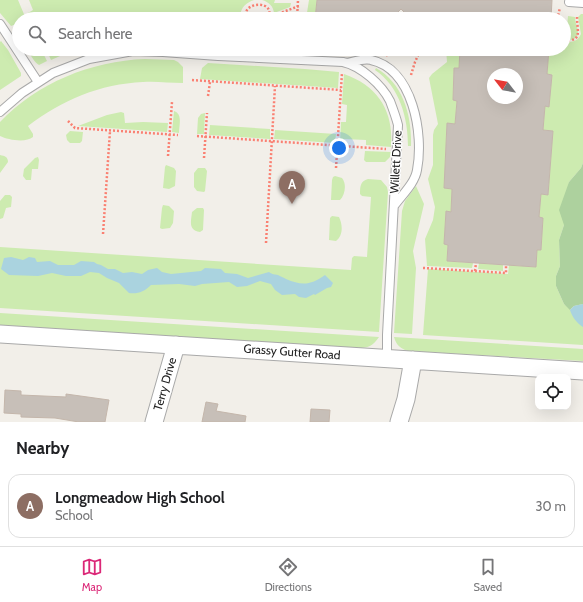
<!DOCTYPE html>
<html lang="en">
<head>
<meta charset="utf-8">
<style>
	:root { --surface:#fff; --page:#f2f2f2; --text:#202124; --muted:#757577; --line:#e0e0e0; --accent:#db2777 }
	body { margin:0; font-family:Cabin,sans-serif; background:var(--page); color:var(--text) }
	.controls { position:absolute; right:12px; bottom:12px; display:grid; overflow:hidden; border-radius:8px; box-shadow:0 4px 16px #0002 }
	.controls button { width:36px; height:36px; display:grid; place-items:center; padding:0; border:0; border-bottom:1px solid var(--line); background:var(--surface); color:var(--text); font:20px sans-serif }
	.compass { position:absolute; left:487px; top:68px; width:36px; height:36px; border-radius:50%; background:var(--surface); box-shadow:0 4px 16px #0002; rotate:301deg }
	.you { position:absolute; left:339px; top:148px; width:14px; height:14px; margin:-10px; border:3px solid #fff; border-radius:50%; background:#1a73e8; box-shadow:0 0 0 6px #1a73e833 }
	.badge { display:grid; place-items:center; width:26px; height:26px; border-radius:50%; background:var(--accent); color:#fff; font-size:13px; font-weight:700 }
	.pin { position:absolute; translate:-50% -33px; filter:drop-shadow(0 1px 2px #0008) }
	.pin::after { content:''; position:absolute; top:21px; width:14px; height:12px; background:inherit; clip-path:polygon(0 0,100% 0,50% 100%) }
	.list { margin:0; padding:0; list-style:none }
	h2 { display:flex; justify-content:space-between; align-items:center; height:52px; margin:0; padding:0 16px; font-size:17px }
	h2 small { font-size:13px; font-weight:400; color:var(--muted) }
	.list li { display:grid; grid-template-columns:26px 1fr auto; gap:12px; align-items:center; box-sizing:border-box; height:64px; margin:0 8px 8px; padding:0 8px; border:1px solid var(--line); border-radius:12px }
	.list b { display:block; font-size:15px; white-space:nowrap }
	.list p { margin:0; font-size:13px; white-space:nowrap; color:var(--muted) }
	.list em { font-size:13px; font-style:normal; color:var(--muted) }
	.icon { flex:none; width:22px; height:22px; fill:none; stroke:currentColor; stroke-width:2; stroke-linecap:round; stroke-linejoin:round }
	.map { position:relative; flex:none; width:583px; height:422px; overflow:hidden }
	.search { position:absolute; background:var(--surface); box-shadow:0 4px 16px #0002; left:12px; right:12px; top:12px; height:44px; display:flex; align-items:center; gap:10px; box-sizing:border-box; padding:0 14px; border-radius:22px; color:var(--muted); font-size:15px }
	.sheet { height:124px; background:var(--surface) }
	nav { display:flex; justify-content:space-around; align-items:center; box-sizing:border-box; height:56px; border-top:1px solid var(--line); background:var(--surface); font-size:11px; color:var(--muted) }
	nav a { display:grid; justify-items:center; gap:2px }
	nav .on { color:var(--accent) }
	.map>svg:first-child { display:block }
</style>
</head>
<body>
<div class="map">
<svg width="583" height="422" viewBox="0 0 583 422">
	<rect width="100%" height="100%" fill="#f2efe9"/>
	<path fill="#cdebb0" d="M 0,0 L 18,0 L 26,19 L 19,19 L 19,23 L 11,26 L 0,13 Z
		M 29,0 L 254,0 C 245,3 239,9 241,19 L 31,19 L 28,13 L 33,10 Z
		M 262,0 L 275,0 L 274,3 L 291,3 L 290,7 L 274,13 C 273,6 269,2 262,0 Z
		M 309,0 L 317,0 L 315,19 L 306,19 Z
		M 581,14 L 583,14 L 583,163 L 581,168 L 569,182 L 564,225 L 559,240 L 560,266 L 556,276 L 556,286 L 564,304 L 571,310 L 574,306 L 583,304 L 583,345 L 423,335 L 428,269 L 508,274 L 509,265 L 536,267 L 537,250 L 541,250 L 543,218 L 539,217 L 541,194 L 548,195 L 553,131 L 543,130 L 545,106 L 549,106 L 552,75 L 547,74 L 549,49 L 564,49 L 564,42 C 573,42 577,42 581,34 L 578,17 Z
		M 568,16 L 575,17 C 575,24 580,30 577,37 L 572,40 L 566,39 Z
		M 1,41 L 8,50 L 21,73 L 21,76 L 0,90 L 0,42 Z
		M 27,49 L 41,49 L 47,61 L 39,65 C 33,61 31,55 27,49 Z
		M 46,49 L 76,49 L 51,60 Z
		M 446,49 L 460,49 L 459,68 L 454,68 L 453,100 L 457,101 L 455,124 L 447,124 L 444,188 L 452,189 L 451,212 L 446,212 L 444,244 L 448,245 L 447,261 L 473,263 L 472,268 L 427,266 L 425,239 L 433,220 L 435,207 L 428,179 L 433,165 L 433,135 L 434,130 L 438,124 L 429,78 L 432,74 L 447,62 Z
		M 145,59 L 174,60 L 178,62 L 183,67 L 183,83 C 169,83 156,81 143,82 C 100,84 62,100 28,126 L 33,134 L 33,137 C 26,143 8,140 0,136 L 0,122 C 37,83 91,61 145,59 Z
		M 208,63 L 305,69 L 339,72 L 338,88 L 200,79 L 202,68 Z
		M 376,68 C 404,84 412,117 411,146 L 408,146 C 408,118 400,87 375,70 Z
		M 344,74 C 378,86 394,111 391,147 L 366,145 L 366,140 L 344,139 L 343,144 L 340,143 L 341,122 L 346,122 L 347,105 L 342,104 Z
		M 174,111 C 183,114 179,125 179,133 L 172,132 Z
		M 121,112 L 124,113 L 125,123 L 143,122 L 168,123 L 167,132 L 78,126 L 107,115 Z
		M 205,113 L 204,134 L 197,134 L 198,118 L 201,114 Z
		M 210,125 L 270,129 L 270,139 L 209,135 Z
		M 275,130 L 336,134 L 335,143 L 274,139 Z
		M 70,131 L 83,132 L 82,141 L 80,143 L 70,143 L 67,140 L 66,135 Z
		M 365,151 L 391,152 L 390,157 L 385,162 L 366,162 L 364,160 Z
		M 0,155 C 5,156 8,157 8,162 L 0,173 Z
		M 38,157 L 39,160 L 38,169 L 32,169 L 31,180 L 26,180 L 23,176 L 24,169 L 35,158 Z
		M 166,165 L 174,168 L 176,171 L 175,186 L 169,189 L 163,188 L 165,167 Z
		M 198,168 L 205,168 L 207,171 L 205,191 L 204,192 L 197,191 L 194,187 L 194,173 Z
		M 335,176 L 342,178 C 347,184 345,195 340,200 L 331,200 L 332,180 L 333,177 Z
		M 368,179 L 381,180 L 387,187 L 388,192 L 379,332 L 0,308 L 0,247 L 351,270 L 352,258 L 354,256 L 367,257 L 371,197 L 362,196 L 360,194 C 360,187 360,181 368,179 Z
		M 416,186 L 424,204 L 413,251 L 416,268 L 412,334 L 394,333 L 402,211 L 405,201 Z
		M 5,195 L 10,195 L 12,197 L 11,207 L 6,208 L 3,218 L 0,219 L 0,201 Z
		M 163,205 L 169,206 L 174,211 L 173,223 L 170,228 L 162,229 L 160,228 L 162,208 Z
		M 197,208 L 203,208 L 204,210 L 203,230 L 200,232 C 188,230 191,222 192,212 Z
		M 332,216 L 339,217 C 343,225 343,236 336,241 L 329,240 L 330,218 Z
		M 479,263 L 503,265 L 503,271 L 478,269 Z
		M 0,313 L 379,337 C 373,346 368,348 358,348 L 0,325 Z
		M 394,337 L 583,349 L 583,361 L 408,351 C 401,349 396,345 394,337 Z"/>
	<path fill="#add19e" d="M 583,163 L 583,304 L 574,306 L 570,310 L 564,304 L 556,286 L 556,276 L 560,266 L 559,240 L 564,225 L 559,210 L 569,182 L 581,168 Z"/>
	<path fill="#aad3df" d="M 11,257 L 23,260 L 29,257 L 35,258 L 37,262 L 50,261 L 58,265 L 74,265 L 81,261 L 94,262 L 97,264 L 101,265 L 108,269 L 115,269 L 123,273 L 132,272 L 142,274 L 148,270 L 157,268 L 162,272 L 171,274 L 201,271 L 205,268 L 221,269 L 225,273 L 237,274 L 248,278 L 269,272 C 273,275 274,274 278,275 C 280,276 284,278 286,279 C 302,286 311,285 325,275 L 333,283 L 331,287 L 327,288 L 315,295 L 314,294 L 306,298 L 299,297 L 295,294 L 282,295 L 275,290 L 271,284 L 260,281 L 247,286 L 237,287 L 229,282 L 202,284 L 195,286 L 179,284 L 151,285 C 144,292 138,294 129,293 L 119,283 L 107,278 L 99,273 L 90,272 L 81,276 L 66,276 L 52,273 L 38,276 L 9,275 L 1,269 L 4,258 Z
		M 583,304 L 583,327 C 577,323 572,317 570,310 L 574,306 Z"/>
	<path fill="#c7bfb8" stroke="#c4b6ab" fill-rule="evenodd" d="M 317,0 L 552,0 L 551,19 L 411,19 L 401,9 L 391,19 L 315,19 Z
		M 460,49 L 549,49 L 547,74 L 552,75 L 549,107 L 545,106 L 543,130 L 553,131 L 548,195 L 541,194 L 539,217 L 543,218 L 541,250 L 537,250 L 536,267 L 447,261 L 448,245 L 444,244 L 446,211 L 451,212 L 452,189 L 444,188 L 447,123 L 455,124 L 457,101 L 453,100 L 454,68 L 459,68 ZM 493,74 L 517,74 L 517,98 L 493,98 Z
		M 5,390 L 21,391 L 21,395 L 66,397 L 66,394 L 109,400 L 105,422 L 79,422 L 55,418 L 21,417 L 21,414 L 4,413 Z
		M 206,402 L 218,404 L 216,411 L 246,416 L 245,422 L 202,422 Z
		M 311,409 L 330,410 L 329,422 L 310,422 Z"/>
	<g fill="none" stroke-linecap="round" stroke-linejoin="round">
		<g stroke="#a9a9a9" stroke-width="10">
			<path id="lane" d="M 569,2 L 583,3
				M 0,24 L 38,82
				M 346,63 C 353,62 364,58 371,60 C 413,69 424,134 417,170 C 415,183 402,195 394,206
				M 0,112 L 22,93 L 53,73 L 89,59 L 133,51 L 163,52 L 218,56 L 343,62 C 361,66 382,85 390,101 C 393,109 396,117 398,125 L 387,335 L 387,358"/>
		</g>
		<g stroke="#a9a9a9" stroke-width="19">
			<path id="street" d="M 0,334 L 583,371
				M 154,422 L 176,345
				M 399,422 L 406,399 L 413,360"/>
		</g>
		<path stroke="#fa8072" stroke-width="2.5" stroke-dasharray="2 2" stroke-linecap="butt" d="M 267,18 L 299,6
			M 246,19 C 240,0 279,0 267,19
			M 297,19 L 298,0
			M 557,19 L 560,8
			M 564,40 C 583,42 577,31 577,17
			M 386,56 L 388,53 L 402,53 L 407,49
			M 411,75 L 415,62 L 421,49
			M 192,80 L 341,90
			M 208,96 L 210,82
			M 68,121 L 75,128 L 178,135
			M 197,136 L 386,149
			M 168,156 L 172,102
			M 204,158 L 207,113
			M 336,168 L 342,73
			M 103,234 L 110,131
			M 266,243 L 275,86
			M 423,268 L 506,273 L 506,265
			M 475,271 L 476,263"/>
		<use href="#lane" stroke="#fff" stroke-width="8"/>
		<use href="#street" stroke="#fff" stroke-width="17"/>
	</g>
	<g text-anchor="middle" stroke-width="3" stroke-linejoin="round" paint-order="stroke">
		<g font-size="12" fill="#222" stroke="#fff">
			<text transform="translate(396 162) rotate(-87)" y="4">Willett Drive</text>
			<text transform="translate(292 352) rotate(4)" y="4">Grassy Gutter Road</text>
			<text transform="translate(165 384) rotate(-74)" y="4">Terry Drive</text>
		</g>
	</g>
</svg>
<div class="controls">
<button><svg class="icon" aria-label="locate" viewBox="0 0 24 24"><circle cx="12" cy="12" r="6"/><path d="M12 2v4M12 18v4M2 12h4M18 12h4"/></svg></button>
</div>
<svg class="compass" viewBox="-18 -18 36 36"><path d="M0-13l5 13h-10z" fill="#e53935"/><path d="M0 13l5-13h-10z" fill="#757577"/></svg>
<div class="you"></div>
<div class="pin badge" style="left:292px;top:204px;background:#8d6e63">A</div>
<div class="search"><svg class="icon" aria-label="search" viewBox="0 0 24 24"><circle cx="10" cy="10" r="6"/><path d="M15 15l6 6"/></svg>Search here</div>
</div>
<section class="sheet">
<h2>Nearby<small></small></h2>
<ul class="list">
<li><span class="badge" style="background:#8d6e63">A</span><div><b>Longmeadow High School</b><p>School</p></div><em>30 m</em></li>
</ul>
</section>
<nav>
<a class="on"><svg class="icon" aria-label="map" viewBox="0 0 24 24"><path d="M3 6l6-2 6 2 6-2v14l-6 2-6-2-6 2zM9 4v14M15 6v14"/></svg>Map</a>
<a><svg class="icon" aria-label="directions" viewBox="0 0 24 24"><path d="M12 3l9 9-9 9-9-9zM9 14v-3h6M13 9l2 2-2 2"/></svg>Directions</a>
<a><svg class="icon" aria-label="saved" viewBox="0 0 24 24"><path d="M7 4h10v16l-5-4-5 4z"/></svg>Saved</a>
</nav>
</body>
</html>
